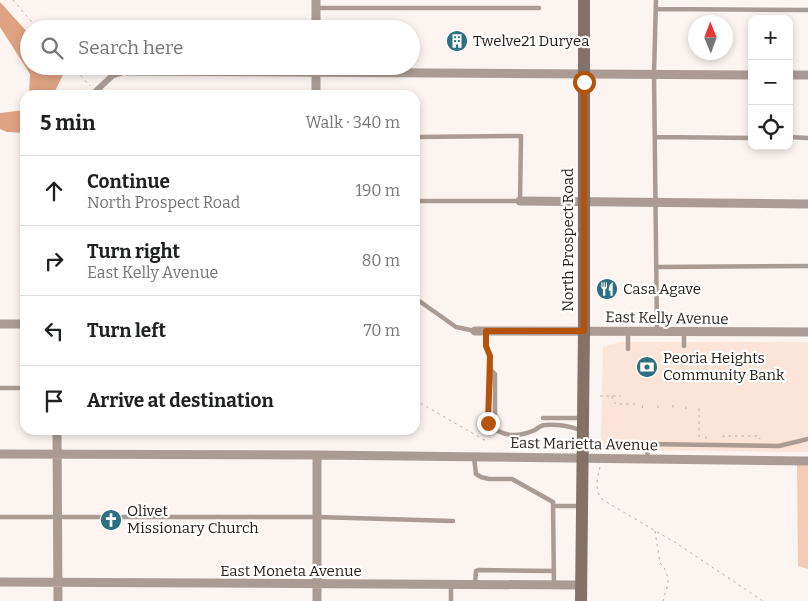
<!DOCTYPE html>
<html lang="en">
<head>
<meta charset="utf-8">
<style>
	:root { --surface:#fff; --page:#f6f6f6; --text:#202124; --muted:#757577; --line:#e0e0e0 }
	body { margin:0; font-family:Bitter,serif; background:var(--page); color:var(--text) }
	.controls { position:absolute; right:15px; top:15px; display:grid; overflow:hidden; border-radius:10px; box-shadow:0 2px 8px #0003 }
	.controls button { width:45px; height:45px; display:grid; place-items:center; padding:0; border:0; border-bottom:1px solid var(--line); background:var(--surface); color:var(--text); font:25px sans-serif }
	.compass { position:absolute; left:688px; top:15px; width:45px; height:45px; border-radius:50%; background:var(--surface); box-shadow:0 2px 8px #0003; rotate:359deg }
	.stop { position:absolute; width:15px; height:15px; margin:-11px; border:4px solid #b45309; border-radius:50%; background:#fff }
	.stop.end { background:#b45309; border-color:#fff; box-shadow:0 1px 5px #0008 }
	.list { margin:0; padding:0; list-style:none }
	h2 { display:flex; justify-content:space-between; align-items:center; height:65px; margin:0; padding:0 20px; font-size:21px }
	h2 small { font-size:16px; font-weight:400; color:var(--muted) }
	.list li { display:grid; grid-template-columns:32px 1fr auto; gap:15px; align-items:center; box-sizing:border-box; height:70px; padding:0 20px; border-top:1px solid var(--line) }
	.list b { display:block; font-size:19px; white-space:nowrap }
	.list p { margin:0; font-size:16px; white-space:nowrap; color:var(--muted) }
	.list em { font-size:16px; font-style:normal; color:var(--muted) }
	.icon { flex:none; width:28px; height:28px; fill:none; stroke:currentColor; stroke-width:2; stroke-linecap:round; stroke-linejoin:round }
	.map { position:relative; flex:none; width:808px; height:601px; overflow:hidden }
	.search { position:absolute; background:var(--surface); box-shadow:0 2px 8px #0003; left:20px; top:20px; width:400px; height:55px; display:flex; align-items:center; gap:12px; box-sizing:border-box; padding:0 18px; border-radius:28px; color:var(--muted); font-size:19px }
	.panel { position:absolute; background:var(--surface); box-shadow:0 2px 8px #0003; left:20px; top:90px; width:400px; height:345px; border-radius:15px }
	.map>svg:first-child { display:block }
</style>
</head>
<body>
<div class="map">
<svg width="808" height="601" viewBox="0 0 808 601">
	<rect width="100%" height="100%" fill="#fbf4f1"/>
	<path fill="#fce4d8" d="M 620,342 L 808,342 L 808,452 L 605,450 L 601,448 L 603,347 Z"/>
	<path fill="#f2cbb7" d="M 797,461 L 808,461 L 808,569 L 798,566 Z"/>
	<path fill="#dda282" d="M 0,2 L 29,34 L 29,66 L 58,66 L 64,73 L 53,95 L 29,95 L 30,74 L 0,27 Z
		M 25,110 L 25,133 L 7,132 L 0,129 L 0,113 Z"/>
	<g fill="none" stroke-linecap="round" stroke-linejoin="round">
		<path stroke="#b8afab" stroke-width="1" stroke-dasharray="2.5 4" stroke-linecap="butt" d="M 13,0 L 38,29
			M 72,66 L 90,86
			M 666,376 L 666,383
			M 600,396 L 621,396
			M 612,396 L 613,401 L 616,404 L 636,404
			M 415,400 L 486,441
			M 673,405 L 673,408
			M 642,408 L 643,405
			M 658,408 L 658,405
			M 686,409 L 686,405
			M 699,437 L 699,405
			M 723,437 L 723,436 L 759,436 L 760,439
			M 706,439 L 706,434
			M 600,467 C 597,479 594,491 603,500 L 676,543 L 763,601
			M 655,531 L 660,563 L 664,567 L 668,578 L 668,584 L 663,601"/>
		<path stroke="#aa9c95" stroke-width="4.5" d="M 656,0 L 654,74 L 657,331
			M 316,8 L 539,8
			M 656,9 L 808,10
			M 415,137 L 521,136 L 520,201 L 419,201
			M 655,137 L 752,138
			M 789,137 L 808,138
			M 656,267 L 808,266
			M 415,298 L 456,327 L 475,331
			M 486,331 L 486,346 L 490,357 L 491,370 L 488,423 C 501,437 517,438 535,430 C 538,428 541,425 545,425 C 558,424 569,426 580,430
			M 684,332 L 684,346
			M 628,349 L 628,332
			M 491,370 L 495,374 L 495,431
			M 0,388 L 25,388
			M 543,418 L 583,418
			M 474,457 L 476,474 L 481,477 L 489,479 L 512,479 L 553,502 L 554,585
			M 647,459 L 648,444 L 779,446 L 808,439
			M 553,506 L 580,506
			M 0,517 L 317,517 L 453,521
			M 475,584 L 476,571 L 479,570 L 554,571
			M 451,585 L 451,601"/>
		<path stroke="#aa9c95" stroke-width="6" d="M 95,92 L 113,75 L 127,71"/>
		<path stroke="#aa9c95" stroke-width="9" d="M 316,0 L 316,29
			M 127,71 L 752,75
			M 789,75 L 808,75
			M 316,95 L 316,66
			M 520,201 L 808,204
			M 0,324 L 25,324
			M 475,331 L 808,332
			M 57,430 L 58,601
			M 0,454 L 317,455 L 808,461
			M 0,582 L 581,585
			M 317,601 L 317,455"/>
		<path stroke="#847268" stroke-width="12" d="M 581,601 L 584,331 L 584,0"/>
	</g>
	<g fill="none" stroke-linecap="round" stroke-linejoin="round">
		<path stroke="#b45309" stroke-width="6" d="M 488,423 L 490,356 L 486,346 L 486,331 L 584,331 L 584,82"/>
	</g>
	<defs>
		<g id="building-disc" transform="scale(1.125)"><circle r="9.5" fill="#2e6f82" stroke="#fff"/><path d="M-4-6H4V6H1V3H-1V6H-4ZM-2.5-4.3h1.7v1.8h-1.7ZM.8-4.3h1.7v1.8H.8ZM-2.5-1h1.7V.8h-1.7ZM.8-1h1.7V.8H.8Z" fill="#fff"/></g>
		<g id="restaurant-disc" transform="scale(1.125)"><circle r="9.5" fill="#2e6f82" stroke="#fff"/><path d="M-5-6h1v4h1v-4h1v4h1v-4h1v5L-1.5 .5V6h-2V.5L-5-1ZM5-6V6H3V1.5H1.5Q1.5-4 5-6Z" fill="#fff"/></g>
		<g id="bank-disc" transform="scale(1.125)"><circle r="9.5" fill="#2e6f82" stroke="#fff"/><path d="M-6-4H6V4H-6ZM0-2.3a2.3 2.3 0 1 0 0 4.6a2.3 2.3 0 1 0 0-4.6Z" fill="#fff"/></g>
		<g id="church-disc" transform="scale(1.125)"><circle r="9.5" fill="#2e6f82" stroke="#fff"/><path d="M-1.2-6h2.4v3.5h3.3v2.4h-3.3V6h-2.4V-.1h-3.3v-2.4h3.3Z" fill="#fff"/></g>
	</defs>
	<g fill-rule="evenodd">
		<use href="#building-disc" x="457" y="41"/>
		<use href="#restaurant-disc" x="607" y="289"/>
		<use href="#bank-disc" x="647" y="367"/>
		<use href="#church-disc" x="111" y="520"/>
	</g>
	<g text-anchor="middle" stroke-width="4.5" stroke-linejoin="round" paint-order="stroke">
		<g font-size="15" fill="#271c16" stroke="#fff" text-anchor="start">
			<text x="473" y="46">Twelve21 Duryea</text>
			<text x="623" y="294">Casa Agave</text>
			<text x="663" y="363">Peoria Heights<tspan x="663" dy="17">Community Bank</tspan></text>
			<text x="127" y="516">Olivet<tspan x="127" dy="17">Missionary Church</tspan></text>
		</g>
		<g font-size="15" fill="#271c16" stroke="#fff">
			<text transform="translate(568 240) rotate(-90)" y="5">North Prospect Road</text>
			<text transform="translate(667 318) rotate(1)" y="5">East Kelly Avenue</text>
			<text transform="translate(584 444) rotate(1)" y="5">East Marietta Avenue</text>
			<text x="291" y="576">East Moneta Avenue</text>
		</g>
	</g>
</svg>
<div class="controls">
<button>+</button>
<button>−</button>
<button><svg class="icon" aria-label="locate" viewBox="0 0 24 24"><circle cx="12" cy="12" r="6"/><path d="M12 2v4M12 18v4M2 12h4M18 12h4"/></svg></button>
</div>
<svg class="compass" viewBox="-18 -18 36 36"><path d="M0-13l5 13h-10z" fill="#e53935"/><path d="M0 13l5-13h-10z" fill="#757577"/></svg>
<div class="stop" style="left:584px;top:82px"></div>
<div class="stop end" style="left:488px;top:423px"></div>
<div class="search"><svg class="icon" aria-label="search" viewBox="0 0 24 24"><circle cx="10" cy="10" r="6"/><path d="M15 15l6 6"/></svg>Search here</div>
<section class="panel">
<h2>5 min<small>Walk · 340 m</small></h2>
<ul class="list">
<li><svg class="icon" aria-label="ahead" viewBox="0 0 24 24"><path d="M12 20V5M6 11l6-6 6 6"/></svg><div><b>Continue</b><p>North Prospect Road</p></div><em>190 m</em></li>
<li><svg class="icon" aria-label="right" viewBox="0 0 24 24"><path d="M7 20v-9h11M14 6l5 5-5 5"/></svg><div><b>Turn right</b><p>East Kelly Avenue</p></div><em>80 m</em></li>
<li><svg class="icon" aria-label="left" viewBox="0 0 24 24"><path d="M17 20v-9H6M10 6l-5 5 5 5"/></svg><div><b>Turn left</b></div><em>70 m</em></li>
<li><svg class="icon" aria-label="arrive" viewBox="0 0 24 24"><path d="M6 21V4h12l-3 4 3 4H6"/></svg><div><b>Arrive at destination</b></div></li>
</ul>
</section>
</div>
</body>
</html>
